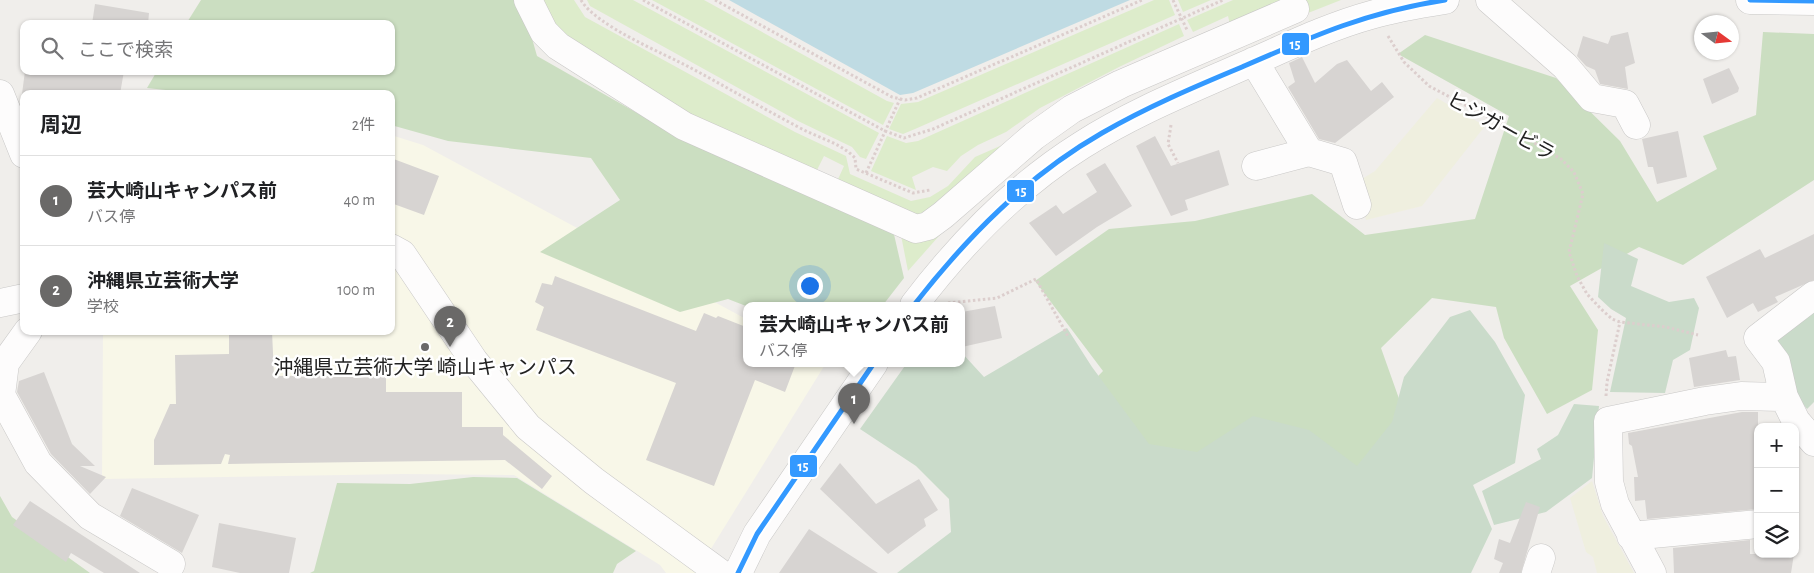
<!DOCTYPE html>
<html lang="ja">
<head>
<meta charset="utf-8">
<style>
	:root { --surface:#fff; --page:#f6f6f6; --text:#202124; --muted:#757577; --line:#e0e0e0; --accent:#6a6968 }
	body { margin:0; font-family:"Alegreya Sans","Noto Sans JP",sans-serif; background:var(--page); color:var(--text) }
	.controls { position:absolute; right:15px; bottom:15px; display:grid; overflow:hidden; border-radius:10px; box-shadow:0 1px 4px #0004 }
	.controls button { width:45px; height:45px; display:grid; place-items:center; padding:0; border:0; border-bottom:1px solid var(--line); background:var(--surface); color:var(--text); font:25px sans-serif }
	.compass { position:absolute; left:1694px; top:15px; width:45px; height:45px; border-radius:50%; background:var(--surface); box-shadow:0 1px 4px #0004; rotate:105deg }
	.you { position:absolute; left:809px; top:285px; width:18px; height:18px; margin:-12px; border:4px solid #fff; border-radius:50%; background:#1a73e8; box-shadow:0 0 0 8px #1a73e833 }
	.badge { display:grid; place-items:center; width:32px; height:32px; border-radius:50%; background:var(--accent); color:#fff; font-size:16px; font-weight:700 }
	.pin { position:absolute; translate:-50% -41px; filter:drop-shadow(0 1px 2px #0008) }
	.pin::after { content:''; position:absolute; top:26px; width:18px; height:15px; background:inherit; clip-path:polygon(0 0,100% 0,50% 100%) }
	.popup { position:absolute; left:743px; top:302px; width:222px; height:65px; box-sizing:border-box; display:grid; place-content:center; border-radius:10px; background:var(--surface); filter:drop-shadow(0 1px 4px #0005); font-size:16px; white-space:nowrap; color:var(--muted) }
	.popup b { font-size:19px; color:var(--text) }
	.popup::after { content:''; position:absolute; left:50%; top:100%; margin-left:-10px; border:10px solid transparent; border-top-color:var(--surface) }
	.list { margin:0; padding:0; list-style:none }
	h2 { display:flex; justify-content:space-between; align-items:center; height:65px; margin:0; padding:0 20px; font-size:21px }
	h2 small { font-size:16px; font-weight:400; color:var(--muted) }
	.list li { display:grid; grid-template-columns:32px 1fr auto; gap:15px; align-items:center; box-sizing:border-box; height:90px; padding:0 20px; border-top:1px solid var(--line) }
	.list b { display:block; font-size:19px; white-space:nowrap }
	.list p { margin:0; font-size:16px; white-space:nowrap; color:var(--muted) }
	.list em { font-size:16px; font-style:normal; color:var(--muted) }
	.icon { flex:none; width:28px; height:28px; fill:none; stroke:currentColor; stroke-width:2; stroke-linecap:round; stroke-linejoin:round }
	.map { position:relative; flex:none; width:1814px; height:573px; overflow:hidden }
	.search { position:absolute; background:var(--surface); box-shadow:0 1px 4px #0004; left:20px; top:20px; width:375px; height:55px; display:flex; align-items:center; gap:12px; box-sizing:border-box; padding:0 18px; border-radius:10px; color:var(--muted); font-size:19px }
	.panel { position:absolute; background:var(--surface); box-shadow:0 1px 4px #0004; left:20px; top:90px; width:375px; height:245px; border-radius:10px }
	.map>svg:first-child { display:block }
</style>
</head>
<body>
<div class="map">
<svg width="1814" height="573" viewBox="0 0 1814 573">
	<rect width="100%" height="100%" fill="#f0eeeb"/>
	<path fill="#f8f7e8" d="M 391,135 L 423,145 L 746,319 L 746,363 L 826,363 L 696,573 L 666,573 L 660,565 L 514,475 L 403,474 L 102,479 L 103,331 L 391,331 Z"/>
	<path fill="#efefdf" d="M 1437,98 L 1485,126 L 1422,206 L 1366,220 L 1357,182 L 1375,171 Z
		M 1592,481 L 1603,516 L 1634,573 L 1597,573 L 1593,557 L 1586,552 L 1570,498 Z"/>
	<path fill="#ddeccb" d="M 533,0 L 574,0 L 585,17 L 795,132 L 846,156 L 850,174 L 911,201 L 930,197 L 948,186 L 975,157 L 1007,143 L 1112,83 L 927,219 L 834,188 L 844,166 L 824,156 L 814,176 L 695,124 L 566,45 Z
		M 587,0 L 633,0 L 879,133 L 866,159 L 860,157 L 852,147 L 798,121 L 590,6 Z
		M 652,0 L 704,0 L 887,101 L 894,103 L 883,125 Z
		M 1154,0 L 1169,0 L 1175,15 L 915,129 L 903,134 L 889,129 L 901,104 L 918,102 Z
		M 1178,0 L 1211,0 L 1183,12 Z
		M 1233,0 L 1291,0 L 1231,29 L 1228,16 L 1193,32 L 1187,20 Z
		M 1305,0 L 1341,0 L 1303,15 Z
		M 1179,24 L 1184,36 L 1119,67 L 1040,108 L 1006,132 L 978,145 L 961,156 L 947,171 L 933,167 L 912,177 L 916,190 L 871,171 L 887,136 L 906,143 L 918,141 Z
		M 1143,84 L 1057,133 L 946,228 L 908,271 L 900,230 L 1032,143 Z"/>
	<path fill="#cbdec1" d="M 201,0 L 521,0 L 537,56 L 681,138 L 893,230 L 904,278 L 883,305 L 746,306 L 728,299 L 680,312 L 540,252 L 620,200 L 591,158 L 448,141 L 391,125 L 391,94 L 203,94 L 147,88 L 157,71 L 391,71 L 391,24 L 186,24 Z
		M 1763,32 L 1814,34 L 1814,180 L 1683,265 L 1639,247 L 1570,286 L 1598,330 L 1592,390 L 1547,414 L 1504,338 L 1496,307 L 1432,298 L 1381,348 L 1408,424 L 1453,487 L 1044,432 L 1103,371 L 1035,281 L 1109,229 L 1195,221 L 1312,194 L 1365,235 L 1475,219 L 1509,116 L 1398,54 L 1425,35 L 1556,78 L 1620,141 L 1657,202 L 1717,169 L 1703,136 L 1756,115 Z
		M 473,477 L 517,478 L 636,551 L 617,564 L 613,573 L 310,573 L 314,571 L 337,483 L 410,484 Z
		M 0,496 L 12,517 L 90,573 L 0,573 Z"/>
	<path fill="#cadbca" d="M 1604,243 L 1638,259 L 1631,286 L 1669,302 L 1694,298 L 1699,308 L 1690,350 L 1673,360 L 1665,393 L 1610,392 L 1626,318 L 1611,309 L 1598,297 Z
		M 1814,308 L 1814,402 L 1807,409 L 1791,389 L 1773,334 Z
		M 1470,310 L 1495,342 L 1525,395 L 1515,463 L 1473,485 L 1492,529 L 1471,573 L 897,573 L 951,532 L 949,499 L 916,466 L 860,429 L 907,363 L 962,363 L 962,353 L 984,377 L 1067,328 L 1092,367 L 1149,444 L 1197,452 L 1253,416 L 1309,430 L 1357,466 L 1392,422 L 1404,377 L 1450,317 Z
		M 1574,404 L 1599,406 L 1592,478 L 1546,512 L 1494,525 L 1482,491 L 1541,459 L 1537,449 L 1558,435 Z"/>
	<path fill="#bfdbe3" d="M 729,0 L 1130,0 L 913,93 L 900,95 Z"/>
	<path fill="#d7d4d2" d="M 95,4 L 149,13 L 148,24 L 92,24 Z
		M 1628,32 L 1635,63 L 1625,67 L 1628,89 L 1600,84 L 1595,70 L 1586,66 L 1577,56 L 1583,36 L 1608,44 L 1611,36 Z
		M 1302,57 L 1315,83 L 1337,64 L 1347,60 L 1371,91 L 1382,82 L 1394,97 L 1335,143 L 1319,139 L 1288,87 L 1295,82 L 1289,63 Z
		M 1729,68 L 1739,88 L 1738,92 L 1712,104 L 1703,79 Z
		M 25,71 L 124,71 L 120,94 L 22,94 Z
		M 1678,131 L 1687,177 L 1657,184 L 1653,167 L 1648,167 L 1642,139 Z
		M 1155,136 L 1171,166 L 1219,150 L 1229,185 L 1185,200 L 1188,210 L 1171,216 L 1136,146 Z
		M 391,158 L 439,176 L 424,215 L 391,203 Z
		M 1105,163 L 1132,206 L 1097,227 L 1056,256 L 1029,223 L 1056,205 L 1063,214 L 1097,192 L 1086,174 Z
		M 1814,234 L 1814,280 L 1775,297 L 1778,302 L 1758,312 L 1753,303 L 1727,318 L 1706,277 L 1760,249 L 1765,258 Z
		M 555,276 L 696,331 L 704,313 L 716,318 L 718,316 L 746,327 L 746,363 L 796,363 L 785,392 L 755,380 L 714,486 L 646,460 L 676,383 L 536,330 L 544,307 L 535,302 L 542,283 L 552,285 Z
		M 995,306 L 1002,338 L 962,347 L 962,312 Z
		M 229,331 L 272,331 L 274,376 L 386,375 L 386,392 L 462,392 L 462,427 L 503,427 L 503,435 L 552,476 L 542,489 L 505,460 L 228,464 L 230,455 L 225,454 L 221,464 L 154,465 L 154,440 L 170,404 L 176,404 L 175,355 L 229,354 Z
		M 1726,350 L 1728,357 L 1736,356 L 1740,380 L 1694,387 L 1689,358 Z
		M 44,372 L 72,444 L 95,466 L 80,466 L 106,477 L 90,494 L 51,454 L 17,392 L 19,381 Z
		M 1742,412 L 1758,412 L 1758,509 L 1647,519 L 1645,500 L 1635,501 L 1634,477 L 1638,477 L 1632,446 L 1629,444 L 1628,433 Z
		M 840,463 L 876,504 L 919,479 L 938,510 L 924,519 L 926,526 L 888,554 L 820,489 Z
		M 132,488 L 199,515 L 182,553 L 120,516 Z
		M 30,501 L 140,573 L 104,573 L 71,553 L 66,562 L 13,525 Z
		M 1526,502 L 1540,507 L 1521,573 L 1499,573 L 1503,563 L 1494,559 L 1499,539 L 1510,543 Z
		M 219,523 L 296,538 L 289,573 L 240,573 L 212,567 Z
		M 809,529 L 878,573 L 779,573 Z
		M 1750,540 L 1750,554 L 1794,554 L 1791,573 L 1674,573 L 1673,548 Z"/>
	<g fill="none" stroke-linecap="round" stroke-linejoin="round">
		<g stroke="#c9c8c7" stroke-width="29">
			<path id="minor" d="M 528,0 L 544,32 L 558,46 L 684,126 L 916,229 L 928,226 L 943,215 L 1034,136 L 1072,109 L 1121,84 L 1295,9
				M 1490,0 L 1565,66 L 1592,98 L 1625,104 L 1636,125
				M 1750,0 L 1814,1
				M 1254,61 L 1309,152 L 1343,162 L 1357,205
				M 0,94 L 24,154
				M 1256,166 L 1309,152
				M 391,248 L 402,254 L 474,361 L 528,427 L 594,481 L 720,573
				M 0,303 L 24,298
				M 914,305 C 961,243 1015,187 1082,145 C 1132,113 1187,91 1241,67 C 1283,49 1327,27 1371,15 C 1395,8 1420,4 1445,0
				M 28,331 L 5,363 L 1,395 L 38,463 L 90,516 L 171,564
				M 1784,397 L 1776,362 L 1758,338 L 1814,295
				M 1631,536 L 1758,524
				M 738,573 L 757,534 L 874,363
				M 1536,573 L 1541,558
				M 1652,573 L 1615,504 L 1609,482 L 1608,421 L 1705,401 L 1741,396 L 1784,397 L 1796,421 L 1814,442"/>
		</g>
		<path stroke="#dccecd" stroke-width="3" stroke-dasharray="2.5 2.5" stroke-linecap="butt" d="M 581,0 C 596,26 663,53 691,68 C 728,88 764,109 802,129 C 819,138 841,143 855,158 L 856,169 L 913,193 L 930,190
			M 643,0 L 885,131 L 904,138 L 933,129 L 1223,0
			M 715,0 L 892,97 L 905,100 L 917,98 L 1142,0
			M 1173,0 L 1187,30
			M 1388,36 L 1404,62 L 1429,86 L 1518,133 L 1561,159 L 1574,172 L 1583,194 L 1569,252 L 1577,276 L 1587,294 L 1601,309 L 1612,319 L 1620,322 L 1666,327 L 1698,335
			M 1171,125 L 1168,144 L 1178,163
			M 866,173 L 900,99
			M 948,303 L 997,298 L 1036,279 L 1069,338
			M 1606,396 L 1607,382 L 1620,322"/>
		<use href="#minor" stroke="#fdfcfc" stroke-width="28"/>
		<g stroke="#fff" stroke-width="9">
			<path id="bus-1" d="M 1750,0 L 1814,1
				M 914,305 C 967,237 1027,176 1102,133 C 1147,107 1194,87 1242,67 C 1313,36 1367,12 1445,0
				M 738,573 L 757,534 L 874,363"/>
		</g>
		<use href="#bus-1" stroke="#39f" stroke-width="5"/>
	</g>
	<circle fill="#6a6968" stroke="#fff" stroke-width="2" cx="425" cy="347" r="5"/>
	<g text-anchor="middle" stroke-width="5" stroke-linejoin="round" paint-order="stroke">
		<g font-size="20" fill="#222" stroke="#fff">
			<text transform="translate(1501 126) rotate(29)" y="7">ヒジガービラ</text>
		</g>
		<g font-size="20" fill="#222" stroke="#fff">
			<text x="425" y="374">沖縄県立芸術大学 崎山キャンパス</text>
		</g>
	</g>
	<g stroke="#fff" stroke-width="2">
		<rect x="1281" y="32" width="29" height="24" rx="5" fill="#39f"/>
		<rect x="1006" y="179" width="29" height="24" rx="5" fill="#39f"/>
		<rect x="789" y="454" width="29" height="24" rx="5" fill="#39f"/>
	</g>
	<g font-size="14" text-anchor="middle" font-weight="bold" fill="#fff">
		<text x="1295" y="49">15</text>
		<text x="1021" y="196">15</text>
		<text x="803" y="471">15</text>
	</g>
</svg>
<div class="controls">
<button>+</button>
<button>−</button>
<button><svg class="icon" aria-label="layers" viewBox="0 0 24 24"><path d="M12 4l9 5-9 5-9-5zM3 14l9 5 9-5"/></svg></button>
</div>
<svg class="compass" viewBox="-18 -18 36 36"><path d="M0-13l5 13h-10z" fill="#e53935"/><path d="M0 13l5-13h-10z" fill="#757577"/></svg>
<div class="you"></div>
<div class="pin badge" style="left:854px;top:424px">1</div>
<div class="popup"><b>芸大崎山キャンパス前</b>バス停</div>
<div class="pin badge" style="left:450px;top:347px">2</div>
<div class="search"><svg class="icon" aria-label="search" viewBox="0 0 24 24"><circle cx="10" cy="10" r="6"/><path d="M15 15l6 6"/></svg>ここで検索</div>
<section class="panel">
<h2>周辺<small>2件</small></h2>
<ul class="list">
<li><span class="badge">1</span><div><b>芸大崎山キャンパス前</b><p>バス停</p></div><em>40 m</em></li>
<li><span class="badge">2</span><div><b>沖縄県立芸術大学</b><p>学校</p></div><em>100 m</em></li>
</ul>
</section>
</div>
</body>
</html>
